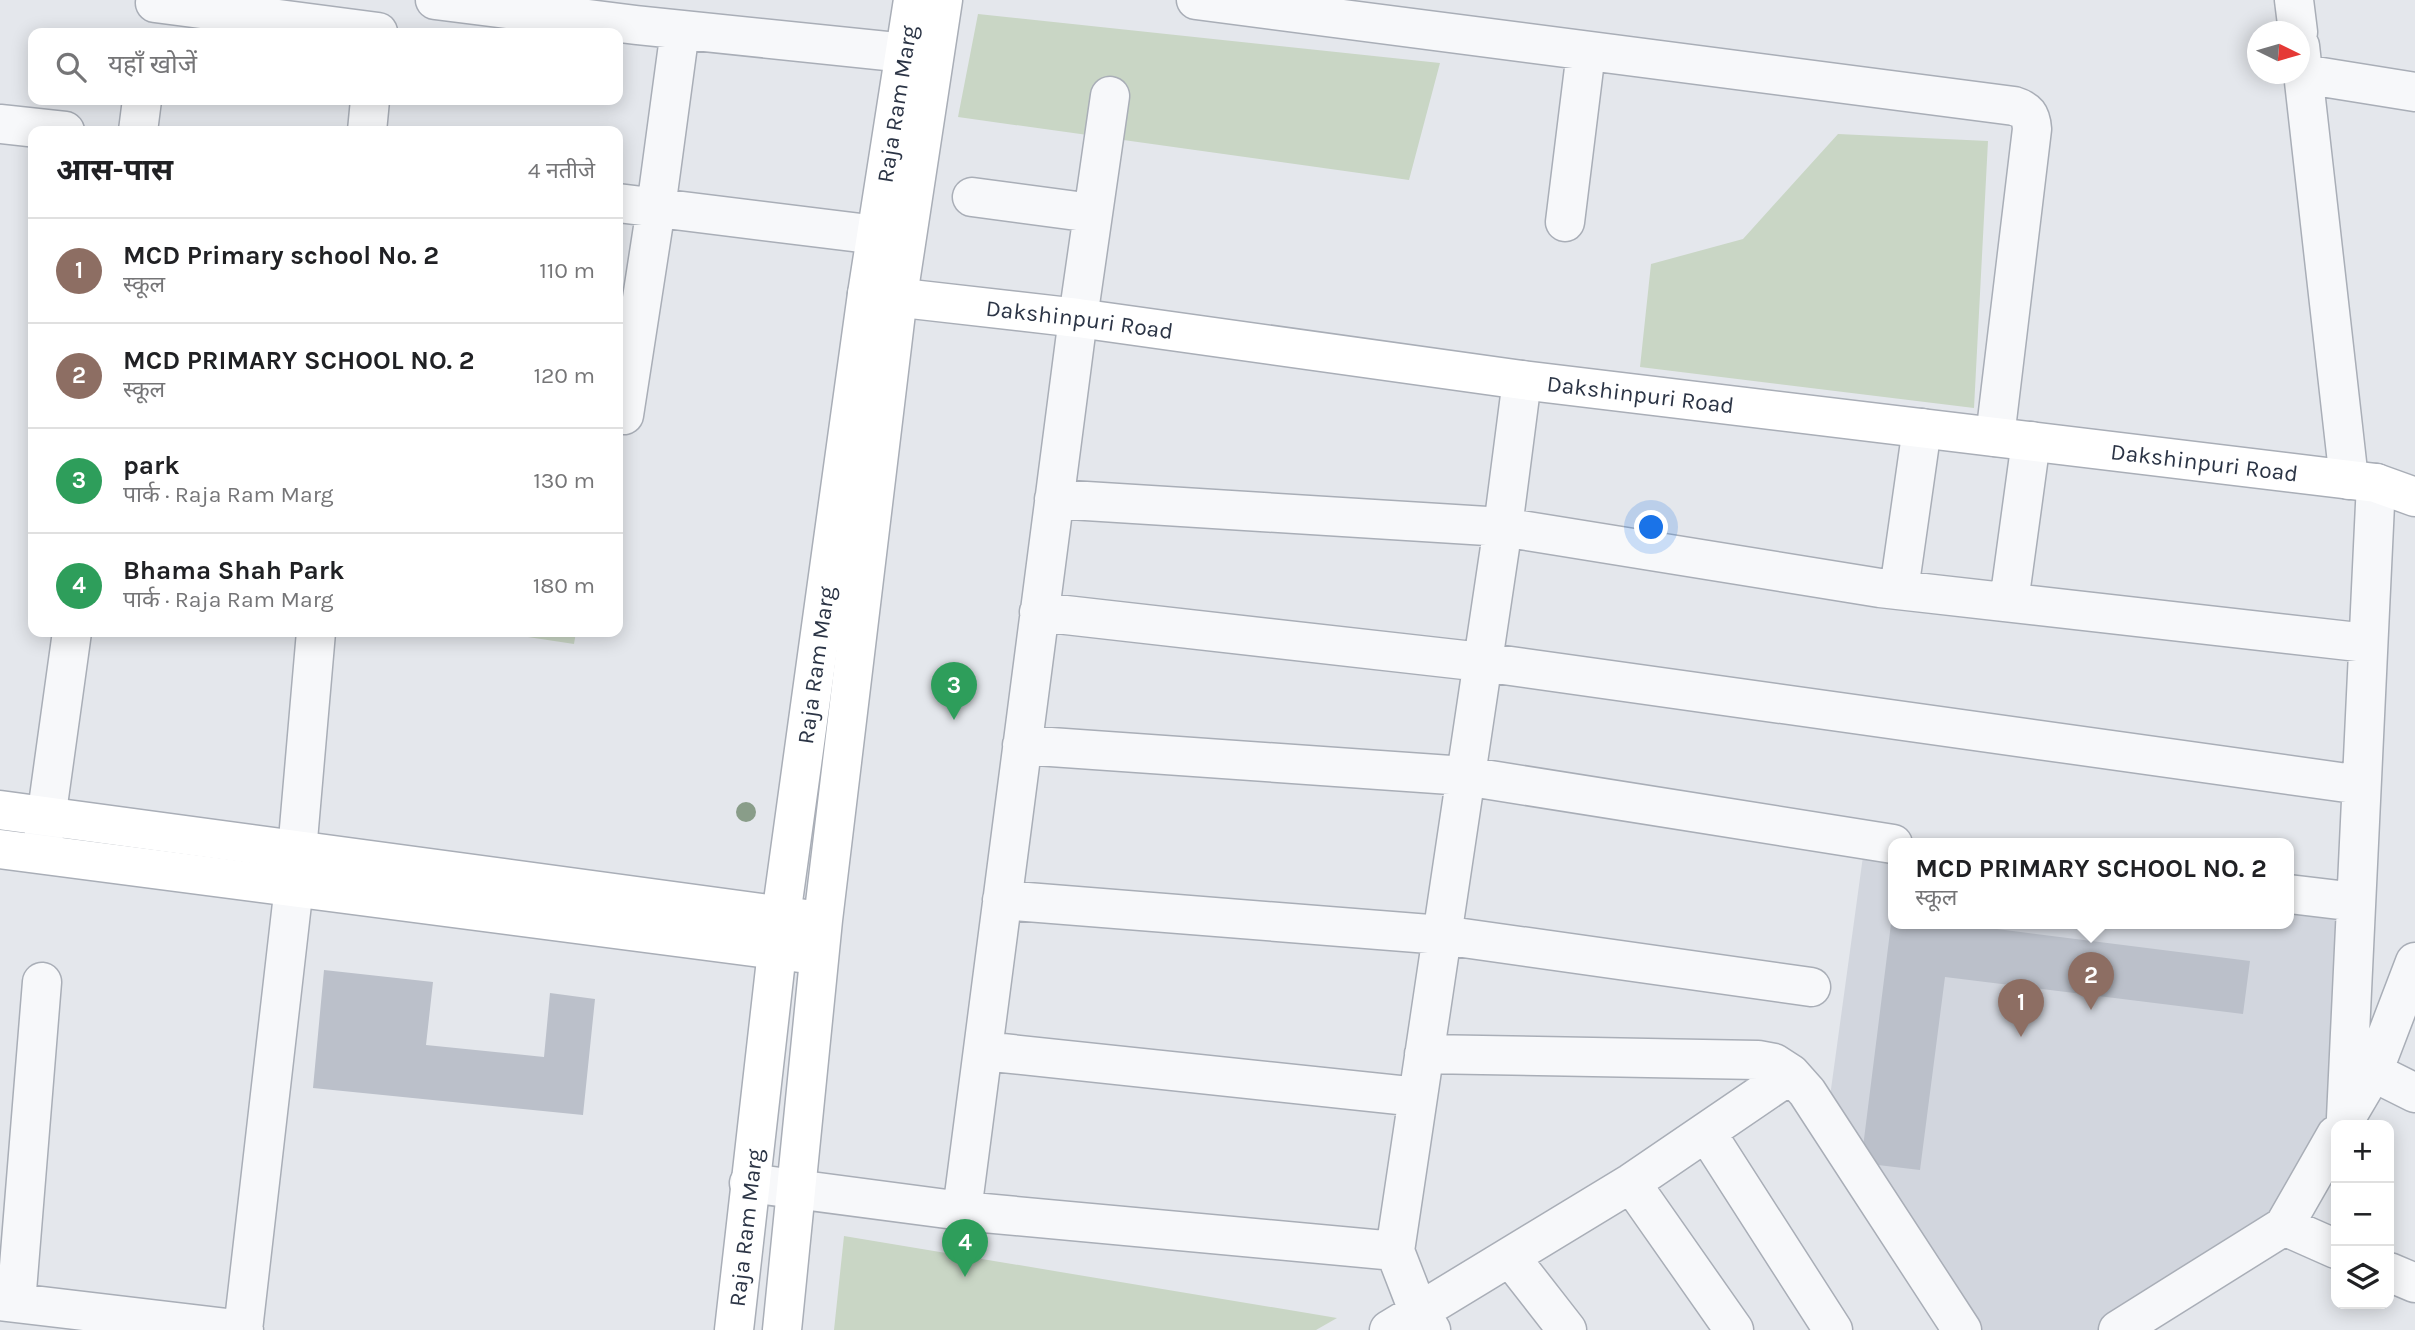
<!DOCTYPE html>
<html lang="hi">
<head>
<meta charset="utf-8">
<style>
	:root { --surface:#fff; --page:#f6f6f6; --text:#202124; --muted:#757577; --line:#e0e0e0; --accent:#7c3aed }
	body { margin:0; font-family:Karla,"Noto Sans Devanagari",sans-serif; background:var(--page); color:var(--text) }
	.controls { position:absolute; right:21px; bottom:21px; display:grid; overflow:hidden; border-radius:14px; box-shadow:0 4px 18px #0003 }
	.controls button { width:63px; height:63px; display:grid; place-items:center; padding:0; border:0; border-bottom:2px solid var(--line); background:var(--surface); color:var(--text); font:35px sans-serif }
	.compass { position:absolute; left:2247px; top:21px; width:63px; height:63px; border-radius:50%; background:var(--surface); box-shadow:0 4px 18px #0003; rotate:95deg }
	.you { position:absolute; left:1652px; top:528px; width:24px; height:24px; margin:-18px; border:5px solid #fff; border-radius:50%; background:#1a73e8; box-shadow:0 0 0 10px #1a73e833 }
	.badge { display:grid; place-items:center; width:46px; height:46px; border-radius:50%; background:var(--accent); color:#fff; font-size:23px; font-weight:700 }
	.pin { position:absolute; translate:-50% -58px; filter:drop-shadow(0 2px 4px #0008) }
	.pin::after { content:''; position:absolute; top:37px; width:24px; height:21px; background:inherit; clip-path:polygon(0 0,100% 0,50% 100%) }
	.popup { position:absolute; left:1888px; top:838px; width:406px; height:91px; box-sizing:border-box; display:grid; place-content:center; border-radius:14px; background:var(--surface); filter:drop-shadow(0 2px 5px #0005); font-size:23px; white-space:nowrap; color:var(--muted) }
	.popup b { font-size:26px; color:var(--text) }
	.popup::after { content:''; position:absolute; left:50%; top:100%; margin-left:-14px; border:14px solid transparent; border-top-color:var(--surface) }
	.list { margin:0; padding:0; list-style:none }
	h2 { display:flex; justify-content:space-between; align-items:center; height:91px; margin:0; padding:0 28px; font-size:30px }
	h2 small { font-size:23px; font-weight:400; color:var(--muted) }
	.list li { display:grid; grid-template-columns:46px 1fr auto; gap:21px; align-items:center; box-sizing:border-box; height:105px; padding:0 28px; border-top:2px solid var(--line) }
	.list b { display:block; font-size:26px; white-space:nowrap }
	.list p { margin:0; font-size:23px; white-space:nowrap; color:var(--muted) }
	.list em { font-size:23px; font-style:normal; color:var(--muted) }
	.icon { flex:none; width:38px; height:38px; fill:none; stroke:currentColor; stroke-width:2; stroke-linecap:round; stroke-linejoin:round }
	.map { position:relative; flex:none; width:2415px; height:1330px; overflow:hidden }
	.search { position:absolute; background:var(--surface); box-shadow:0 4px 18px #0003; left:28px; top:28px; width:595px; height:77px; display:flex; align-items:center; gap:18px; box-sizing:border-box; padding:0 24px; border-radius:14px; color:var(--muted); font-size:26px }
	.panel { position:absolute; background:var(--surface); box-shadow:0 4px 18px #0003; left:28px; top:126px; width:595px; height:511px; border-radius:14px }
	.map>svg:first-child { display:block }
</style>
</head>
<body>
<div class="map">
<svg width="2415" height="1330" viewBox="0 0 2415 1330">
	<rect width="100%" height="100%" fill="#e4e7ec"/>
	<path fill="#d2d6de" d="M 1864,849 L 1893,853 L 1893,924 L 2289,924 L 2289,901 L 2345,908 L 2335,1116 L 2274,1223 L 2104,1330 L 1972,1330 L 1828,1111 Z"/>
	<path fill="#c9d6c5" d="M 978,14 L 1440,63 L 1409,180 L 958,117 Z
		M 1838,134 L 1988,141 L 1974,408 L 1640,367 L 1651,264 L 1743,239 Z
		M 494,632 L 576,632 L 574,644 Z
		M 844,1236 L 1337,1318 L 1316,1330 L 834,1330 Z"/>
	<path fill="#bbc0ca" d="M 1891,924 L 1958,924 L 2250,961 L 2243,1014 L 1945,977 L 1920,1170 L 1861,1163 Z
		M 324,970 L 433,982 L 426,1045 L 544,1057 L 550,993 L 595,999 L 583,1115 L 313,1088 Z"/>
	<g fill="none" stroke-linecap="round" stroke-linejoin="round">
		<g stroke="#a9aeb7" stroke-width="41">
			<path id="street" d="M 435,0 L 636,25 L 906,53
				M 1196,0 L 2014,106 C 2027,110 2031,115 2032,129 L 1995,437
				M 2294,0 L 2298,32
				M 155,3 L 378,32
				M 2300,46 L 2349,480
				M 2303,74 L 2415,92
				M 0,124 L 65,131
				M 138,131 L 142,100
				M 367,131 L 370,100
				M 972,197 L 1092,213
				M 618,203 L 877,235
				M 1565,222 L 1586,52
				M 624,415 L 656,208 L 680,30
				M 1054,499 L 1503,527 L 1880,588 L 2367,643
				M 1899,590 L 1922,428
				M 2009,602 L 2031,441
				M 1039,612 L 1482,662 L 2361,785
				M 1022,745 L 1465,776 L 1893,844
				M 42,848 L 72,632
				M 2289,894 L 2356,902
				M 1002,900 L 1442,935 L 1811,987
				M 983,1051 L 1418,1097
				M 1424,1054 L 1758,1060 L 1774,1063 L 1791,1074
				M 2373,1072 L 2415,1093
				M 2350,1111 L 2373,1072 L 2415,962
				M 2346,1118 L 2376,483
				M 1706,1132 L 1833,1330
				M 749,1183 L 962,1211 L 1395,1251
				M 1631,1183 L 1734,1330
				M 962,1211 L 1078,318 L 1110,96
				M 2284,1226 L 2336,1249
				M 1510,1257 L 1567,1330
				M 2389,1272 L 2415,1283
				M 0,1301 L 244,1330
				M 16,1303 L 42,982
				M 243,1330 L 294,886 L 316,632
				M 1389,1330 L 1631,1183 L 1791,1074 L 1807,1092 L 1962,1330
				M 1431,1330 L 1419,1313 L 1395,1251 L 1503,527 L 1522,380
				M 2118,1330 L 2284,1226 L 2336,1135"/>
		</g>
		<g stroke="#a9aeb7" stroke-width="41">
			<g id="secondary">
				<path id="s1" d="M 867,294 L 1078,318 L 1522,380 L 2376,483 L 2415,497"/>
				<path d="M 0,810 L 806,919"/>
				<path d="M 0,849 L 800,953"/>
				<path id="s2" d="M 734,1330 L 781,916 L 867,294 L 913,0"/>
				<path d="M 782,1330 L 823,920 L 898,296 L 943,0"/>
			</g>
		</g>
		<use href="#street" stroke="#f7f8fa" stroke-width="38"/>
		<use href="#secondary" stroke="#fff" stroke-width="38"/>
	</g>
	<circle fill="#899d89" cx="746" cy="812" r="10"/>
	<g text-anchor="middle" stroke-width="6" stroke-linejoin="round" paint-order="stroke">
		<g font-size="23" fill="#2b3445" stroke="#f4f6f9">
			<text dy="8" stroke="none"><textPath href="#s2" startOffset="1237">Raja Ram Marg</textPath></text>
			<text dy="8" stroke="none"><textPath href="#s1" startOffset="214">Dakshinpuri Road</textPath></text>
			<text dy="8" stroke="none"><textPath href="#s1" startOffset="780">Dakshinpuri Road</textPath></text>
			<text dy="8" stroke="none"><textPath href="#s1" startOffset="1348">Dakshinpuri Road</textPath></text>
			<text dy="8" stroke="none"><textPath href="#s2" startOffset="670">Raja Ram Marg</textPath></text>
			<text dy="8" stroke="none"><textPath href="#s2" startOffset="103">Raja Ram Marg</textPath></text>
		</g>
	</g>
</svg>
<div class="controls">
<button>+</button>
<button>−</button>
<button><svg class="icon" aria-label="layers" viewBox="0 0 24 24"><path d="M12 4l9 5-9 5-9-5zM3 14l9 5 9-5"/></svg></button>
</div>
<svg class="compass" viewBox="-18 -18 36 36"><path d="M0-13l5 13h-10z" fill="#e53935"/><path d="M0 13l5-13h-10z" fill="#757577"/></svg>
<div class="you"></div>
<div class="pin badge" style="left:2021px;top:1037px;background:#8d6e63">1</div>
<div class="pin badge" style="left:2091px;top:1010px;background:#8d6e63">2</div>
<div class="popup"><b>MCD PRIMARY SCHOOL NO. 2</b>स्कूल</div>
<div class="pin badge" style="left:954px;top:720px;background:#2e9e5b">3</div>
<div class="pin badge" style="left:965px;top:1277px;background:#2e9e5b">4</div>
<div class="search"><svg class="icon" aria-label="search" viewBox="0 0 24 24"><circle cx="10" cy="10" r="6"/><path d="M15 15l6 6"/></svg>यहाँ खोजें</div>
<section class="panel">
<h2>आस-पास<small>4 नतीजे</small></h2>
<ul class="list">
<li><span class="badge" style="background:#8d6e63">1</span><div><b>MCD Primary school No. 2</b><p>स्कूल</p></div><em>110 m</em></li>
<li><span class="badge" style="background:#8d6e63">2</span><div><b>MCD PRIMARY SCHOOL NO. 2</b><p>स्कूल</p></div><em>120 m</em></li>
<li><span class="badge" style="background:#2e9e5b">3</span><div><b>park</b><p>पार्क · Raja Ram Marg</p></div><em>130 m</em></li>
<li><span class="badge" style="background:#2e9e5b">4</span><div><b>Bhama Shah Park</b><p>पार्क · Raja Ram Marg</p></div><em>180 m</em></li>
</ul>
</section>
</div>
</body>
</html>
